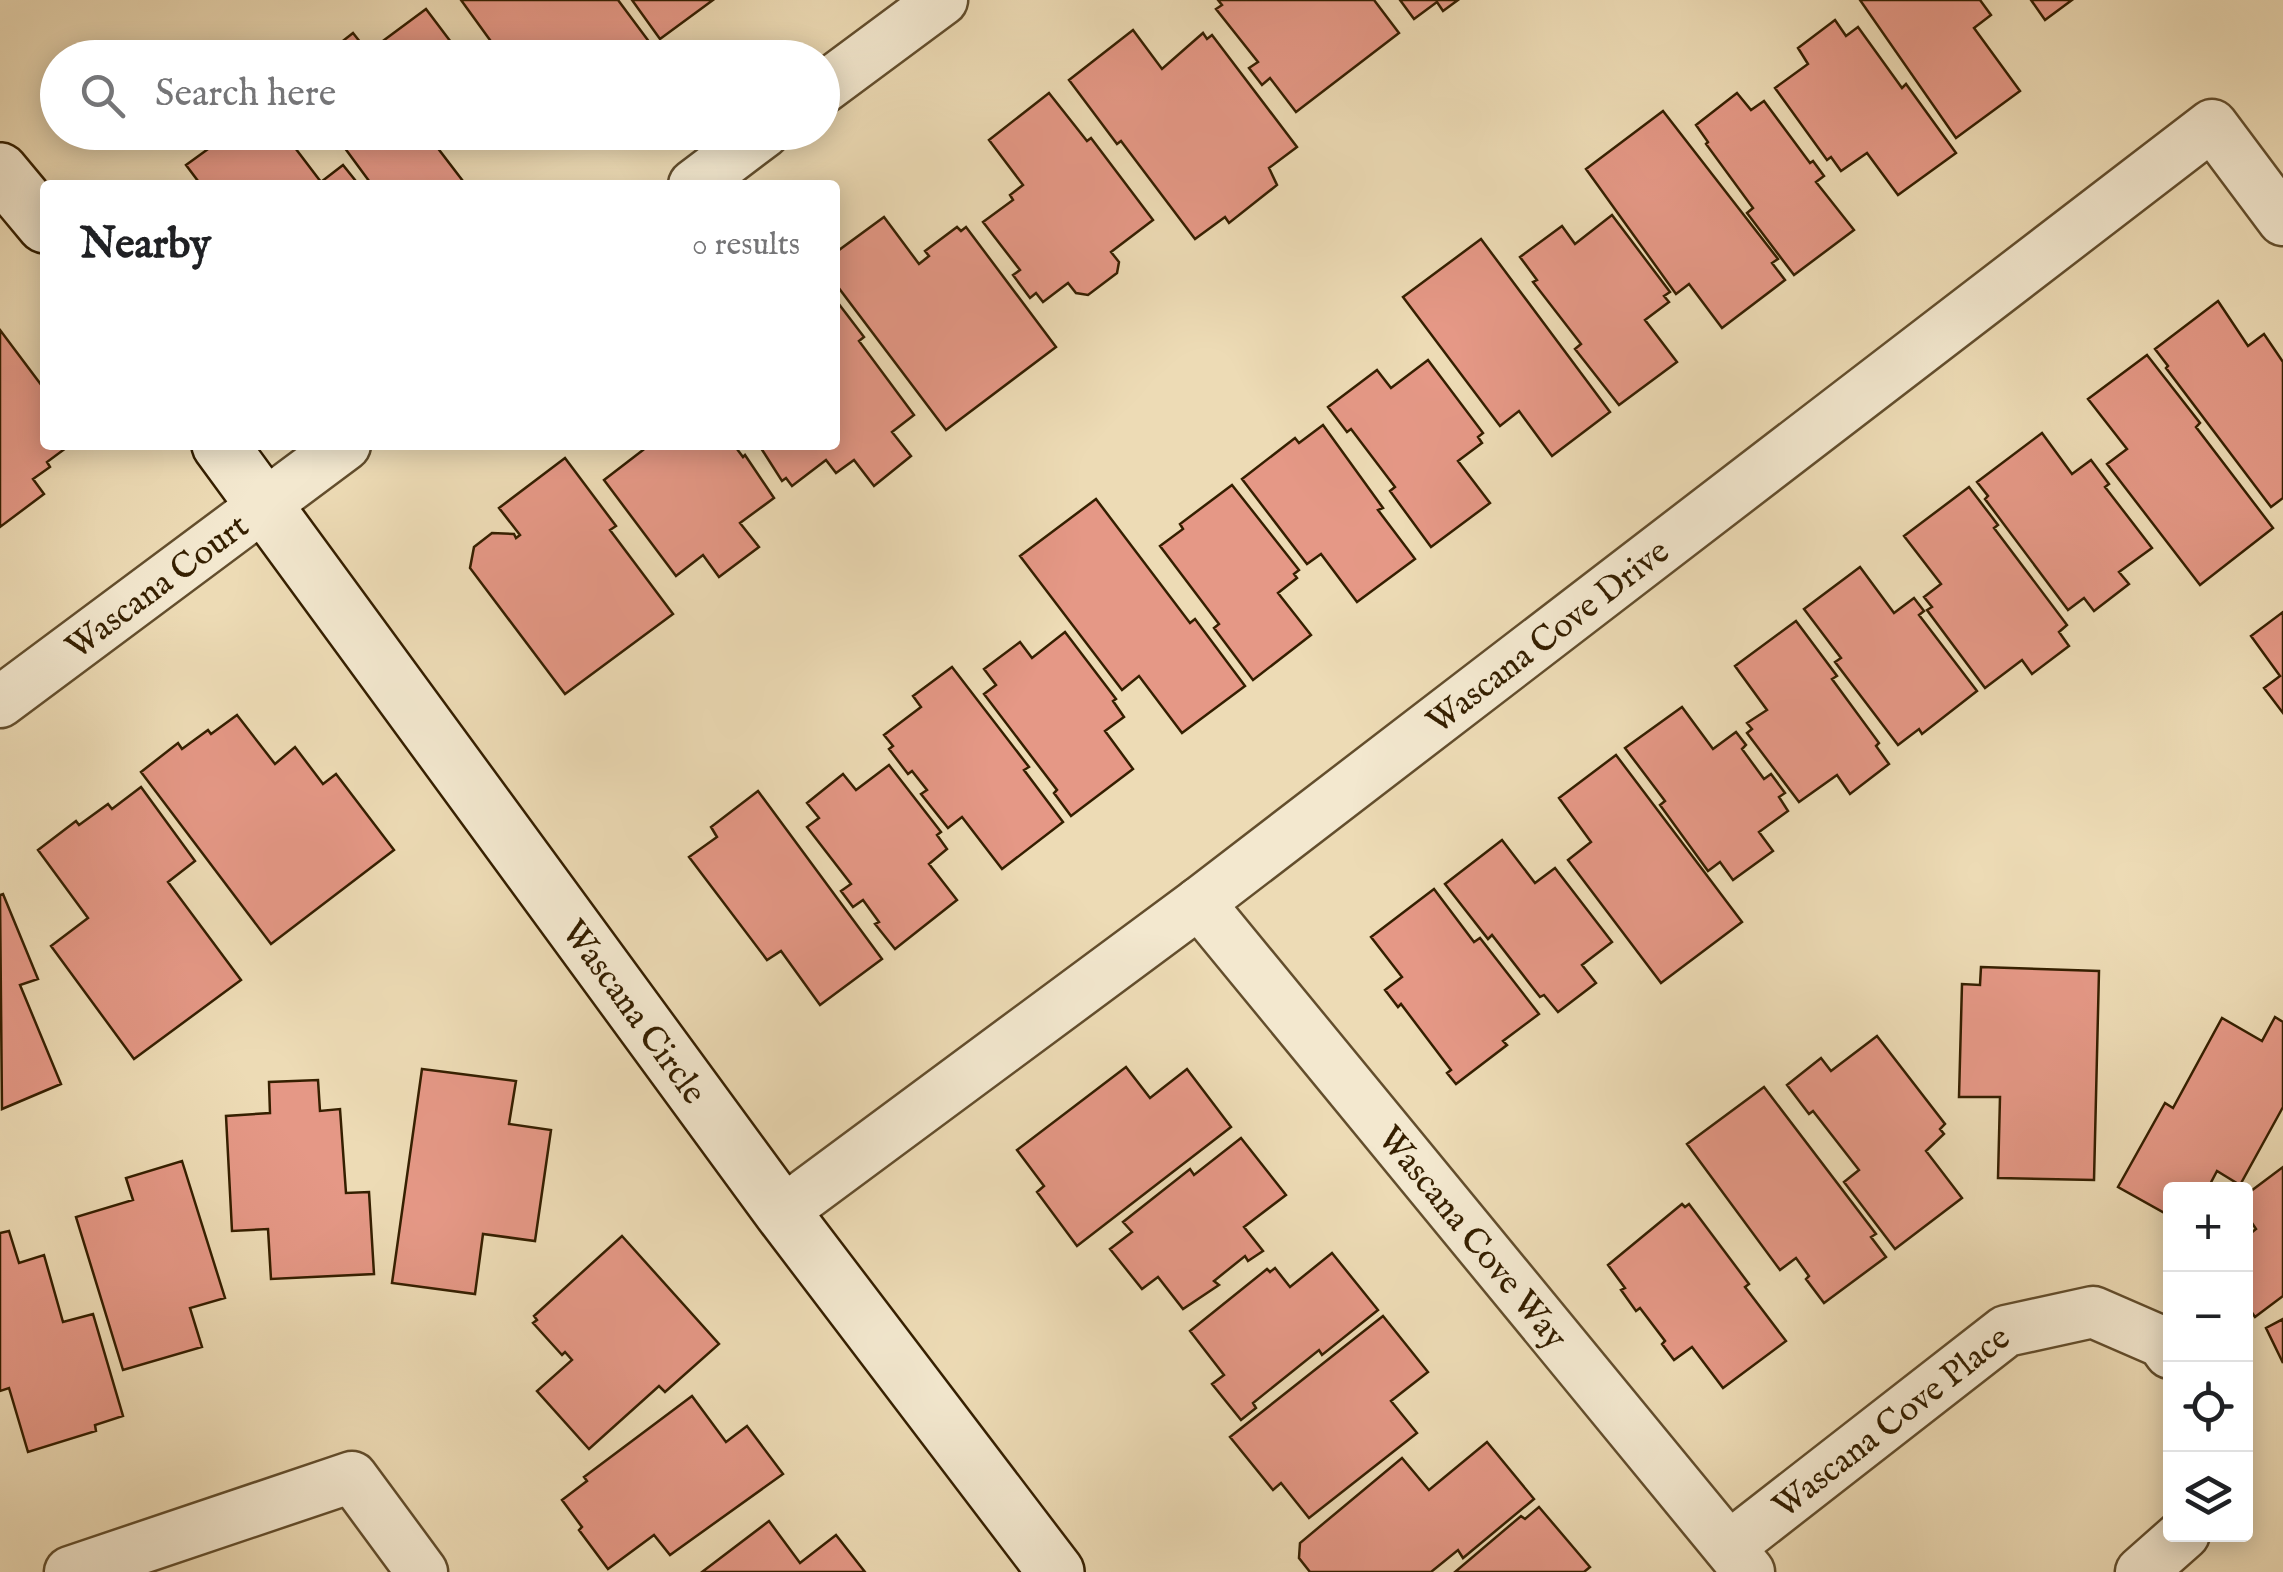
<!DOCTYPE html>
<html lang="en">
<head>
<meta charset="utf-8">
<style>
	:root { --surface:#fff; --page:#f6f6f6; --text:#202124; --muted:#757577; --line:#e0e0e0 }
	body { margin:0; font-family:"IM FELL English",serif; background:var(--page); color:var(--text) }
	.controls { position:absolute; right:30px; bottom:30px; display:grid; overflow:hidden; border-radius:10px; box-shadow:0 5px 25px #0003 }
	.controls button { width:90px; height:90px; display:grid; place-items:center; padding:0; border:0; border-bottom:2px solid var(--line); background:var(--surface); color:var(--text); font:50px sans-serif }
	.list { margin:0; padding:0; list-style:none }
	h2 { display:flex; justify-content:space-between; align-items:center; height:130px; margin:0; padding:0 40px; font-size:42px }
	h2 small { font-size:32px; font-weight:400; color:var(--muted) }
	.icon { flex:none; width:55px; height:55px; fill:none; stroke:currentColor; stroke-width:2; stroke-linecap:round; stroke-linejoin:round }
	.map { position:relative; flex:none; width:2283px; height:1572px; overflow:hidden }
	.search { position:absolute; background:var(--surface); box-shadow:0 5px 25px #0003; left:40px; top:40px; width:800px; height:110px; display:flex; align-items:center; gap:25px; box-sizing:border-box; padding:0 35px; border-radius:55px; color:var(--muted); font-size:38px }
	.panel { position:absolute; background:var(--surface); box-shadow:0 5px 25px #0003; left:40px; top:180px; width:800px; height:270px; border-radius:10px }
	.map>svg:first-child { display:block }
</style>
</head>
<body>
<div class="map">
<svg width="2283" height="1572" viewBox="0 0 2283 1572">
	<rect width="100%" height="100%" fill="#eddbb5"/>
	<filter id="stains"><feTurbulence type="fractalNoise" baseFrequency=".002" numOctaves="4"/><feColorMatrix values="0 0 0 0 .2 0 0 0 0 .09 0 0 0 0 .02 0 0 0 .5 -.17"/></filter>
	<radialGradient id="worn" r=".72"><stop offset=".6" stop-color="#630" stop-opacity="0"/><stop offset="1" stop-color="#630" stop-opacity=".3"/></radialGradient>
	<path fill="#e59886" stroke="#351f00" stroke-width="2.5" d="M 461,0 L 618,0 L 653,47 L 639,58 L 547,58 L 545,55 L 541,58 L 503,58 Z
		M 632,0 L 713,0 L 660,39 Z
		M 1218,0 L 1374,0 L 1399,33 L 1296,112 L 1270,78 L 1262,85 L 1249,68 L 1258,62 L 1216,9 L 1222,5 Z
		M 1400,0 L 1458,0 L 1443,11 L 1437,2 L 1414,19 Z
		M 1860,0 L 1980,0 L 1991,15 L 1974,28 L 2020,91 L 1956,138 Z
		M 2031,0 L 2072,0 L 2045,20 Z
		M 426,9 L 463,58 L 321,58 L 353,33 L 368,52 Z
		M 1835,20 L 1846,36 L 1858,27 L 1902,88 L 1906,84 L 1956,153 L 1898,195 L 1867,153 L 1841,171 L 1831,157 L 1827,160 L 1775,88 L 1808,64 L 1798,48 Z
		M 1133,30 L 1162,69 L 1203,33 L 1207,39 L 1212,35 L 1297,147 L 1269,168 L 1277,185 L 1229,223 L 1225,217 L 1195,239 L 1121,141 L 1117,144 L 1069,80 Z
		M 1049,93 L 1087,141 L 1091,138 L 1153,220 L 1111,252 L 1119,262 L 1117,273 L 1088,295 L 1076,293 L 1068,283 L 1043,302 L 1036,293 L 1030,298 L 1013,275 L 1020,270 L 983,222 L 1013,200 L 1010,195 L 1023,185 L 989,140 Z
		M 1737,93 L 1751,110 L 1764,101 L 1810,163 L 1813,161 L 1824,176 L 1816,182 L 1854,230 L 1794,275 L 1747,213 L 1753,208 L 1706,144 L 1708,142 L 1696,125 Z
		M 1663,111 L 1778,259 L 1772,263 L 1785,280 L 1722,328 L 1689,284 L 1676,294 L 1586,169 Z
		M 223,132 L 283,132 L 321,182 L 343,165 L 359,185 L 201,185 L 186,165 L 226,136 Z
		M 333,132 L 429,132 L 427,134 L 466,185 L 372,185 Z
		M 1612,215 L 1670,292 L 1664,296 L 1669,302 L 1645,320 L 1677,362 L 1619,405 L 1575,349 L 1581,344 L 1533,282 L 1537,280 L 1520,257 L 1562,226 L 1575,244 Z
		M 884,217 L 919,264 L 929,256 L 925,251 L 957,227 L 961,231 L 966,227 L 1056,347 L 946,430 L 835,283 L 835,253 Z
		M 1481,239 L 1610,412 L 1552,456 L 1519,411 L 1500,426 L 1403,297 Z
		M 835,299 L 864,337 L 859,341 L 914,415 L 892,432 L 911,456 L 874,486 L 854,460 L 836,473 L 826,460 L 792,486 L 786,478 L 782,481 L 759,445 L 835,445 Z
		M 2218,301 L 2248,346 L 2264,334 L 2283,362 L 2283,498 L 2271,507 L 2166,368 L 2168,366 L 2155,349 Z
		M 0,330 L 45,390 L 45,445 L 70,445 L 47,462 L 50,467 L 33,479 L 44,494 L 0,527 Z
		M 2147,355 L 2200,423 L 2196,427 L 2273,528 L 2200,585 L 2107,464 L 2127,449 L 2088,399 Z
		M 1428,360 L 1483,433 L 1478,437 L 1482,443 L 1458,461 L 1490,503 L 1431,547 L 1390,491 L 1395,487 L 1351,429 L 1347,432 L 1328,407 L 1377,370 L 1391,388 Z
		M 1323,425 L 1383,508 L 1378,510 L 1415,559 L 1357,602 L 1321,554 L 1307,564 L 1242,479 L 1295,438 L 1299,443 Z
		M 2042,433 L 2072,474 L 2091,460 L 2109,484 L 2105,487 L 2152,548 L 2119,572 L 2129,584 L 2094,611 L 2084,598 L 2068,610 L 1985,499 L 1988,496 L 1977,482 Z
		M 639,445 L 734,445 L 743,457 L 745,455 L 774,498 L 740,523 L 759,547 L 719,577 L 703,555 L 676,576 L 604,480 L 643,450 Z
		M 565,458 L 616,526 L 610,530 L 673,614 L 565,694 L 470,568 L 474,547 L 492,533 L 514,534 L 516,538 L 520,535 L 499,508 Z
		M 1232,485 L 1299,570 L 1294,574 L 1297,578 L 1278,593 L 1311,635 L 1253,680 L 1214,628 L 1219,624 L 1160,546 L 1183,529 L 1180,524 Z
		M 1969,487 L 1998,525 L 1994,528 L 2067,625 L 2059,632 L 2069,646 L 2032,674 L 2022,660 L 1985,688 L 1927,610 L 1932,607 L 1924,597 L 1941,584 L 1904,536 Z
		M 1096,499 L 1190,623 L 1195,619 L 1245,686 L 1182,733 L 1139,676 L 1122,690 L 1020,556 Z
		M 1860,567 L 1894,613 L 1914,598 L 1924,611 L 1919,615 L 1977,691 L 1922,734 L 1919,729 L 1898,745 L 1835,662 L 1841,658 L 1804,609 Z
		M 2283,612 L 2283,713 L 2264,688 L 2280,676 L 2251,636 Z
		M 1796,621 L 1837,676 L 1832,679 L 1879,743 L 1876,746 L 1889,764 L 1850,794 L 1837,775 L 1799,802 L 1747,733 L 1752,729 L 1747,723 L 1767,710 L 1735,666 Z
		M 1065,632 L 1116,699 L 1113,701 L 1124,717 L 1105,731 L 1133,769 L 1071,816 L 1054,793 L 1057,790 L 984,694 L 996,685 L 984,669 L 1020,642 L 1032,658 Z
		M 952,667 L 1029,767 L 1024,770 L 1063,822 L 1002,869 L 962,817 L 948,828 L 921,794 L 927,790 L 912,771 L 908,774 L 889,749 L 893,746 L 884,735 L 921,707 L 913,696 Z
		M 1682,707 L 1713,749 L 1736,732 L 1746,745 L 1742,749 L 1764,779 L 1771,774 L 1785,793 L 1779,797 L 1788,811 L 1759,832 L 1773,851 L 1733,880 L 1720,862 L 1708,871 L 1660,805 L 1665,801 L 1625,748 Z
		M 237,715 L 275,764 L 295,747 L 323,784 L 336,774 L 394,850 L 271,944 L 141,772 L 178,743 L 182,749 L 208,730 L 211,734 Z
		M 1616,755 L 1742,922 L 1661,983 L 1568,860 L 1591,842 L 1559,798 Z
		M 889,765 L 941,832 L 937,835 L 947,849 L 929,864 L 957,900 L 895,949 L 875,924 L 879,922 L 863,900 L 853,907 L 841,891 L 851,884 L 807,827 L 819,818 L 807,803 L 843,774 L 856,790 Z
		M 141,787 L 195,861 L 168,882 L 241,980 L 134,1059 L 51,946 L 88,918 L 38,850 L 76,821 L 79,825 L 108,804 L 112,809 Z
		M 758,791 L 882,959 L 820,1005 L 781,951 L 767,960 L 689,857 L 717,837 L 711,827 Z
		M 1502,840 L 1535,883 L 1555,868 L 1612,942 L 1582,965 L 1596,983 L 1558,1012 L 1544,995 L 1540,997 L 1492,935 L 1488,939 L 1445,884 Z
		M 1434,889 L 1474,942 L 1480,938 L 1539,1014 L 1503,1041 L 1507,1045 L 1456,1084 L 1447,1073 L 1451,1070 L 1401,1004 L 1398,1007 L 1385,990 L 1402,977 L 1371,937 Z
		M 3,894 L 38,979 L 20,985 L 61,1084 L 2,1109 L 0,895 Z
		M 1981,967 L 2099,971 L 2094,1180 L 1998,1178 L 2000,1097 L 1959,1097 L 1962,984 L 1980,985 Z
		M 2275,1017 L 2283,1022 L 2283,1107 L 2240,1185 L 2217,1171 L 2207,1190 L 2170,1190 L 2170,1216 L 2118,1187 L 2165,1103 L 2173,1108 L 2222,1018 L 2262,1041 Z
		M 1877,1036 L 1945,1124 L 1940,1129 L 1944,1134 L 1926,1151 L 1962,1198 L 1895,1249 L 1844,1182 L 1859,1170 L 1813,1111 L 1809,1114 L 1787,1085 L 1821,1058 L 1831,1071 Z
		M 1126,1067 L 1150,1098 L 1187,1069 L 1231,1127 L 1077,1246 L 1037,1192 L 1044,1186 L 1017,1150 Z
		M 422,1069 L 516,1081 L 509,1124 L 551,1130 L 535,1241 L 483,1234 L 475,1294 L 392,1283 Z
		M 318,1080 L 320,1111 L 340,1109 L 346,1193 L 369,1192 L 374,1274 L 271,1279 L 268,1229 L 232,1231 L 226,1116 L 270,1113 L 269,1082 Z
		M 1764,1087 L 1876,1234 L 1871,1237 L 1886,1257 L 1824,1303 L 1806,1279 L 1809,1276 L 1796,1258 L 1780,1270 L 1687,1144 Z
		M 1241,1138 L 1286,1195 L 1244,1227 L 1263,1251 L 1248,1261 L 1245,1256 L 1214,1281 L 1219,1285 L 1183,1309 L 1158,1277 L 1142,1289 L 1110,1249 L 1132,1232 L 1123,1222 L 1190,1169 L 1194,1175 Z
		M 182,1161 L 225,1298 L 190,1308 L 202,1347 L 123,1370 L 76,1217 L 133,1200 L 126,1178 Z
		M 2283,1167 L 2283,1296 L 2255,1317 L 2246,1304 L 2246,1237 L 2256,1229 L 2246,1214 L 2246,1199 L 2247,1194 Z
		M 1682,1204 L 1685,1207 L 1689,1204 L 1749,1284 L 1745,1287 L 1786,1341 L 1723,1388 L 1692,1347 L 1674,1360 L 1662,1344 L 1665,1341 L 1640,1308 L 1636,1311 L 1621,1290 L 1625,1288 L 1608,1265 Z
		M 9,1231 L 19,1263 L 44,1255 L 63,1322 L 93,1314 L 123,1416 L 95,1425 L 96,1431 L 28,1452 L 9,1388 L 0,1391 L 0,1233 Z
		M 622,1236 L 719,1344 L 665,1392 L 659,1386 L 589,1449 L 537,1391 L 572,1360 L 565,1352 L 562,1355 L 533,1323 L 537,1320 L 534,1316 Z
		M 1332,1253 L 1378,1310 L 1322,1355 L 1319,1350 L 1253,1403 L 1256,1408 L 1241,1420 L 1212,1384 L 1224,1375 L 1190,1331 L 1267,1269 L 1270,1272 L 1275,1268 L 1290,1287 Z
		M 1383,1316 L 1428,1372 L 1391,1401 L 1417,1433 L 1309,1518 L 1281,1483 L 1273,1490 L 1230,1437 Z
		M 2283,1319 L 2283,1363 L 2266,1328 Z
		M 692,1396 L 726,1442 L 747,1426 L 783,1474 L 670,1555 L 654,1535 L 608,1569 L 579,1530 L 582,1527 L 562,1500 L 587,1481 L 584,1477 Z
		M 1487,1442 L 1534,1499 L 1463,1558 L 1458,1550 L 1431,1572 L 1310,1572 L 1299,1558 L 1300,1543 L 1402,1458 L 1429,1490 Z
		M 1539,1507 L 1590,1567 L 1584,1572 L 1455,1572 L 1521,1516 L 1525,1519 Z
		M 769,1521 L 800,1563 L 836,1535 L 865,1572 L 702,1572 Z"/>
	<g fill="none" stroke-linecap="round" stroke-linejoin="round">
		<g stroke="#634e2d" stroke-width="55">
			<g id="street">
				<path d="M 822,89 L 942,0"/>
				<path d="M 694,185 L 764,132"/>
				<path id="s1" d="M 0,702 L 345,445"/>
				<path id="s2" d="M 1199,903 L 1749,1572"/>
				<path id="s3" d="M 782,1212 L 1199,903 L 2212,125 L 2283,220"/>
				<path id="s4" d="M 1729,1547 L 2006,1331 L 2093,1312 L 2162,1342 L 2170,1353"/>
				<path d="M 70,1572 L 352,1477 L 422,1572"/>
				<path d="M 2141,1572 L 2184,1534"/>
			</g>
		</g>
		<g stroke="#351f00" stroke-width="60">
			<g id="secondary">
				<path d="M 0,171 L 45,225"/>
				<path id="s5" d="M 220,445 L 782,1212 L 1056,1572"/>
			</g>
		</g>
		<use href="#street" stroke="#f3e8cf" stroke-width="50"/>
		<use href="#secondary" stroke="#f3e8cf" stroke-width="55"/>
	</g>
	<g text-anchor="middle" stroke-width="8" stroke-linejoin="round" paint-order="stroke">
		<g font-size="35" fill="#351f00" stroke="#f3e8cf">
			<text dy="12" stroke="none"><textPath href="#s1" startOffset="195">Wascana Court</textPath></text>
			<text dy="12" stroke="none"><textPath href="#s3" startOffset="958">Wascana Cove Drive</textPath></text>
			<text dy="12" stroke="none"><textPath href="#s5" startOffset="702">Wascana Circle</textPath></text>
			<text dy="12" stroke="none"><textPath href="#s2" startOffset="432">Wascana Cove Way</textPath></text>
			<text dy="12" stroke="none"><textPath href="#s4" startOffset="205">Wascana Cove Place</textPath></text>
		</g>
	</g>
	<rect width="100%" height="100%" filter="url(#stains)"/>
	<rect width="100%" height="100%" fill="url(#worn)"/>
</svg>
<div class="controls">
<button>+</button>
<button>−</button>
<button><svg class="icon" aria-label="locate" viewBox="0 0 24 24"><circle cx="12" cy="12" r="6"/><path d="M12 2v4M12 18v4M2 12h4M18 12h4"/></svg></button>
<button><svg class="icon" aria-label="layers" viewBox="0 0 24 24"><path d="M12 4l9 5-9 5-9-5zM3 14l9 5 9-5"/></svg></button>
</div>
<div class="search"><svg class="icon" aria-label="search" viewBox="0 0 24 24"><circle cx="10" cy="10" r="6"/><path d="M15 15l6 6"/></svg>Search here</div>
<section class="panel">
<h2>Nearby<small>0 results</small></h2>
<ul class="list">
</ul>
</section>
</div>
</body>
</html>
